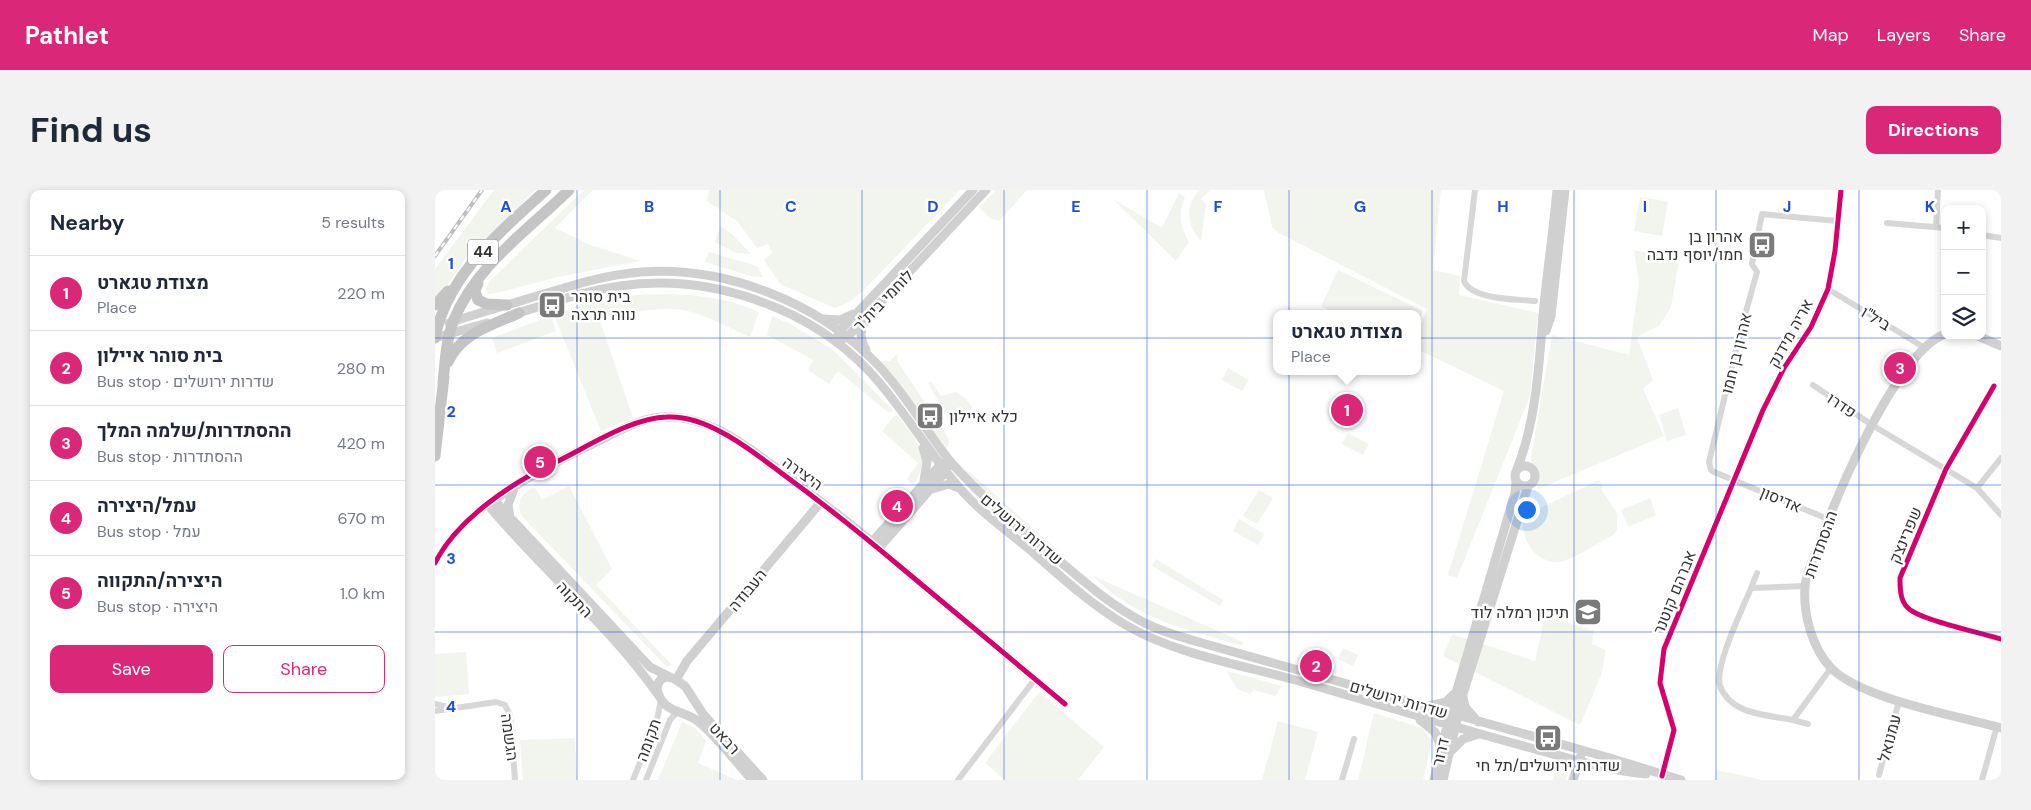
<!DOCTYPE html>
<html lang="en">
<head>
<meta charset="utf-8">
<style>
	:root { --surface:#fff; --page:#f2f2f3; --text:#1f2937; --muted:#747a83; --line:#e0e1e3; --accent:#db2777 }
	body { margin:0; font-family:"DM Sans",Heebo,sans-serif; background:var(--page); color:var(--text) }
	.controls { position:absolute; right:15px; top:15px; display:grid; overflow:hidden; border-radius:10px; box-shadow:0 2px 8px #0003 }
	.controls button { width:45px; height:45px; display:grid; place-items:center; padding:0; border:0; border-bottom:1px solid var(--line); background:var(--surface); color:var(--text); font:25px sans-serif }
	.you { position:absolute; left:1091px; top:319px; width:18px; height:18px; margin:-12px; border:4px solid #fff; border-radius:50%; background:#1a73e8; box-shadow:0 0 0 8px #1a73e833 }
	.badge { display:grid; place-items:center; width:32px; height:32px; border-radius:50%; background:var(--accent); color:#fff; font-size:16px; font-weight:700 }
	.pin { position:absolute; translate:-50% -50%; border:2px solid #fff; box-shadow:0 1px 5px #0006 }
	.popup { position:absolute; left:838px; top:120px; width:148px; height:65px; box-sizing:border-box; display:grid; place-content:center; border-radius:10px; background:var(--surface); filter:drop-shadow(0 1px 4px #0005); font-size:16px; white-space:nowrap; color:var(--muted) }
	.popup b { font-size:19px; color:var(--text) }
	.popup::after { content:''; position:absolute; left:50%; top:100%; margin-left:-10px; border:10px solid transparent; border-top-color:var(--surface) }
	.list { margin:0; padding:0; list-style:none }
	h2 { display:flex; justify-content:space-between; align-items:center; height:65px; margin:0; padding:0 20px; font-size:21px }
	h2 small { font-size:16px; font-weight:400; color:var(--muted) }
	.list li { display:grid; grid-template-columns:32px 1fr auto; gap:15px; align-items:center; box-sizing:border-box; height:75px; padding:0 20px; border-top:1px solid var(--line) }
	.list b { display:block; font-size:19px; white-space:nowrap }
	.list p { margin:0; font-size:16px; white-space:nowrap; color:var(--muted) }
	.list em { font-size:16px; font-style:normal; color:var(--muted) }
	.actions { display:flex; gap:10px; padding:15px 20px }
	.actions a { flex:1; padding:11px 0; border:1px solid var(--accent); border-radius:10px; text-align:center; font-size:18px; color:var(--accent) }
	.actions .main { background:var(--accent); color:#fff }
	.icon { flex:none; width:28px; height:28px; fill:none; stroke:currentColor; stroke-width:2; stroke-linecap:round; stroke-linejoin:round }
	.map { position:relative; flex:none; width:1566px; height:590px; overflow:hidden; border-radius:10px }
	header { display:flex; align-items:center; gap:30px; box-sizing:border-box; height:70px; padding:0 25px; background:var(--accent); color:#fff }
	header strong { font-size:24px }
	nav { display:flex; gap:28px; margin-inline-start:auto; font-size:18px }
	.intro { display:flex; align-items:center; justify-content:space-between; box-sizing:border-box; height:120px; padding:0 30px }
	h1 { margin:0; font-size:35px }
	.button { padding:12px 22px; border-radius:10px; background:var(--accent); color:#fff; font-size:18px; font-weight:700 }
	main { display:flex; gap:30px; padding:0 30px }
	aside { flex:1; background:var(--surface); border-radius:10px; box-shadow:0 2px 8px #0003 }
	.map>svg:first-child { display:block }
</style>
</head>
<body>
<header>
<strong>Pathlet</strong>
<nav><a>Map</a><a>Layers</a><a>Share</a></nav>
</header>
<div class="intro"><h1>Find us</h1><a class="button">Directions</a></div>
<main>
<aside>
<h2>Nearby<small>5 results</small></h2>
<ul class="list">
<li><span class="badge">1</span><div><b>מצודת טגארט</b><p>Place</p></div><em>220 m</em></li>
<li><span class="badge">2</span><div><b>בית סוהר איילון</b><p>Bus stop · שדרות ירושלים</p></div><em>280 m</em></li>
<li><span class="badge">3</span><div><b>ההסתדרות/שלמה המלך</b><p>Bus stop · ההסתדרות</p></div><em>420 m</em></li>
<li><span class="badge">4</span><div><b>עמל/היצירה</b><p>Bus stop · עמל</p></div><em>670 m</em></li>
<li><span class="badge">5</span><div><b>היצירה/התקווה</b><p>Bus stop · היצירה</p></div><em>1.0 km</em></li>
</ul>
<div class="actions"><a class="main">Save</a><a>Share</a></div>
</aside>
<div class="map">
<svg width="1566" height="590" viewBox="0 0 1566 590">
	<rect width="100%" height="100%" fill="#fff"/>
	<path fill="#f1f5ed" d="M 59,0 L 100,0 L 58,43 L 33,65 L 15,92 L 0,107 L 0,79 Z
		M 149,0 L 158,0 L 120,38 L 153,54 L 205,71 L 123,87 L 62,103 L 53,104 L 51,99 L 54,92 Z
		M 274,0 L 525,0 L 428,101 L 414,112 L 400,118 L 345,94 L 329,70 L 337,63 L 333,54 L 322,58 L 303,32 L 272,11 Z
		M 561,0 L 592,0 L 564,31 L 555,28 L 544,17 Z
		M 765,0 L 775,0 L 766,9 L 771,14 L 766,51 C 752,36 749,15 765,0 Z
		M 829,0 L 1006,0 L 998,80 L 1025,86 L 1024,105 L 1103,123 L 1095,206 L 1022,388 L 1013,385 L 1069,201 L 982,159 L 982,143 L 992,119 L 844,43 L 837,37 Z
		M 744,3 L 750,7 C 743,23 745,37 754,52 L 741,71 L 678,9 L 727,38 Z
		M 1205,7 L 1233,12 L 1227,46 L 1199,41 Z
		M 286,36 L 298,45 L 316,64 L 301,63 L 280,52 Z
		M 1199,60 L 1244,70 L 1236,117 L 1225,135 L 1202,147 L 1218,190 L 1208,199 L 1229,246 L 1103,299 L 1101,294 L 1103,284 L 1097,275 L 1096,268 L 1117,145 L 1194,165 L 1204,93 Z
		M 274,62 L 322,76 L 328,87 L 319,87 L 270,72 Z
		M 903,80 L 988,121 L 982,134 L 982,124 L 901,124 L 886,116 Z
		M 233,104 C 265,105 295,109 324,122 L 315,147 C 294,138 271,124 248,120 C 221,116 190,124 164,128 L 198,228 L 166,241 L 119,125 L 160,111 L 201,105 Z
		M 116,126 L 121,141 L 62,163 L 57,148 Z
		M 337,126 L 355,134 L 397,159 L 458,220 L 454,223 L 403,181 L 394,194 L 373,180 L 378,170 L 332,145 Z
		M 462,164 L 463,172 L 512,246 L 514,252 L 512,259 L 444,171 L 455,171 Z
		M 793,178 L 814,190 L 807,201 L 787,190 Z
		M 496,191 L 506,206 L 521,202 L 530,208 L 537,217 C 530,227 525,239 513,228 L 493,193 Z
		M 1243,218 L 1251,245 L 1232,251 L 1224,225 Z
		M 461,224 C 480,248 499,266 478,295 L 472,289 L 483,273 L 447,241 Z
		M 913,243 L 934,254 L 928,265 L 907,254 Z
		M 528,280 L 535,282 L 631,368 L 568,320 Z
		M 1164,290 L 1168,298 L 1166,299 L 1182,323 L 1182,340 L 1178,345 C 1165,352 1139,369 1125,372 C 1115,374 1100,366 1095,357 C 1089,349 1088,337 1086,327 Z
		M 134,296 L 177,379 L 161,395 L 237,475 L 233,477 L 229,474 L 85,324 C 82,310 87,303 100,297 L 107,310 Z
		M 824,300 L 838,308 L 822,334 L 808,326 Z
		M 1215,308 L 1221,325 L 1193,337 L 1186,320 Z
		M 804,329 L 829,344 L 823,355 L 798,341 Z
		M 721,369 L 788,410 L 785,416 L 717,376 Z
		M 658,386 L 808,452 L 807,456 C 751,439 701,430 658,386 Z
		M 1110,426 L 1159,441 L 1157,454 L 1171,460 L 1166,485 L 1145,535 L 1008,466 L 1017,444 L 1100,471 Z
		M 908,458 L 923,465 L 918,476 L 903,469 Z
		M 31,462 L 34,504 L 0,507 L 0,464 Z
		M 792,481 L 847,496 L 840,506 L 819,500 L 815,504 L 802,499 Z
		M 604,502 L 669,557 L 643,590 L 570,590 L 550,573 Z
		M 939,523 L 987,538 L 997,551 L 988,590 L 923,590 Z
		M 843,531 L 883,542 L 870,590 L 827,590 Z
		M 247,532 L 260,538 L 271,551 L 263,573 L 302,590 L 223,590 Z
		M 140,548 L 142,590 L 88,590 L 85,550 Z
		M 1095,565 L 1131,576 L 1134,582 L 1131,590 L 1118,590 L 1120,582 L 1118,578 L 1095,570 Z
		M 1281,580 L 1328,590 L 1279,590 Z"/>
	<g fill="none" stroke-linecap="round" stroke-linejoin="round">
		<path stroke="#d7d7d7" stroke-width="6" d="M 1040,0 L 1029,91 C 1037,110 1081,109 1100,111
			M 0,1 L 0,0
			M 1452,33 L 1510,38
			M 1501,36 L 1503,0
			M 1547,45 L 1566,48
			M 1393,99 L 1490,158
			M 1378,195 L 1437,235 L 1542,298 L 1566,325
			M 1559,196 L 1511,279 L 1465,388 C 1465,398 1465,411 1473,418 C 1485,430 1547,443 1566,449
			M 1542,298 L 1566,268
			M 1393,329 L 1279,282 L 1276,280 L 1274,272 L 1304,147 L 1322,82 L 1317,74 L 1327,24 L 1402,31
			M 444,358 L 630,514
			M 0,373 C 12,349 32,331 53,315
			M 1370,396 L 1316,398 C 1308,418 1279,476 1285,496 C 1288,505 1297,514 1306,518 C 1319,525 1343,527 1358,530 L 1396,478
			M 1316,398 L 1322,383
			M 0,514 L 13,517
			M 0,521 L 61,512 L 70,515 L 75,525 L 80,590
			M 1358,530 L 1373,534
			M 1444,585 L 1464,511
			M 1227,586 L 1239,540 L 1225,493 L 1229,459 L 1328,220 L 1349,178 L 1376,137 L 1393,99 L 1400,61 L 1406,0
			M 198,590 L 222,530 L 226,510
			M 211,590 L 235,530 L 242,522
			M 523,590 L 600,489
			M 907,590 L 919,549
			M 1547,590 L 1562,536"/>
		<path stroke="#d0d0d0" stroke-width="9" d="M 79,124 C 114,114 149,101 185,96 C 273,83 372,116 434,181 C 469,218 494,265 529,303 C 548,324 571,340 593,358 C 624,385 654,413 689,434 C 738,464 812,476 867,492 C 940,513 1012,535 1085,555 C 1127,566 1168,580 1211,584
			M 388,129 L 405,130 L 418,124
			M 14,133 C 40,124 66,117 92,109 C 129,98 166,85 206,82 C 291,76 383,112 442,174 C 470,203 490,240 515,271 C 546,307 578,332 614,362 C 644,387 673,414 708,432 C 726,442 747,447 767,453 L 1175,568 L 1246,590
			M 429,133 C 424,143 426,151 431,160
			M 1111,141 L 1116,126 L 1130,0
			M 1510,144 C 1462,162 1401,306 1384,354 C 1379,367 1371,383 1370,397 C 1368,424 1377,458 1396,478 C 1426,509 1523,526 1566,538
			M 403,146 L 404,142 L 538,0
			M 1543,146 L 1566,156
			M 0,148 L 52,133
			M 407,149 L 412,147 L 433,126 L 551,0
			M 488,258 L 492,271 L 489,291
			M1080 286a10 10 0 1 1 20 0a10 10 0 1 1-20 0Z
			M 1082,279 C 1101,231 1104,176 1108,125 C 1112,84 1118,42 1122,0
			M 497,299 L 514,294 L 524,298
			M 59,310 L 215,477 L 235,487
			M 75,327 L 73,315 L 80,296
			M 437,352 L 505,275 L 509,273
			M 241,490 L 252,471 L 386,312
			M 224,506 C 175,436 108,381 53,315 C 87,289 124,270 162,252 C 184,241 207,226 233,227 C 282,227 325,267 363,294 C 390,315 418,335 444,358 L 511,281 L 513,276
			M 1028,507 L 1030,517 L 1043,532
			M 994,516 L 1011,512 L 1019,504
			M 985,530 L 1000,542 L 1006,558
			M 1016,561 L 1028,549 L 1044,544
			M 317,590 C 300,571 283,548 264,532 C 252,522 236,523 227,511 C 222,503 220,496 226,489 L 231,487 L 238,488 L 250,496 L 268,524 L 328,590
			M 999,590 L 1015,523 L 1080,303 L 1081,291
			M 1008,590 L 1028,504 L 1093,296
			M 1138,590 L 1146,565"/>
		<path stroke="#c4c4c4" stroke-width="11" d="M 43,93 L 40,101 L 43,110 L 52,114 L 72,115
			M 0,115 L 13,101
			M 0,148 C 12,85 65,42 111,0
			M 13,172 C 26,143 57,135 84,123
			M 8,193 C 10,173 11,151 18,132 C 40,76 92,41 134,0
			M 0,266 L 9,187"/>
		<g stroke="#bebebe" stroke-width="4">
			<path id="rail" d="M 0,66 L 47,0"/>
		</g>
		<use href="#rail" stroke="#fff" stroke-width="2" stroke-dasharray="5.5" stroke-linecap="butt"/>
		<g stroke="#fff" stroke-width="8">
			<path id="cycleway" d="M 1559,196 L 1511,279 L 1465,388 C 1465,398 1465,411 1473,418 C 1485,430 1547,443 1566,449
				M 0,373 C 22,329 78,292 121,272 C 152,257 198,227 232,227 C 251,226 272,234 288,243 C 309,254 329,270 349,285 C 390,315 429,346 468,379 C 522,424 576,469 630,514
				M 1227,586 L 1239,540 L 1225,493 L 1229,459 L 1328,220 L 1349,178 L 1376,137 L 1393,99 L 1400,61 L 1406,0"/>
		</g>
		<use href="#cycleway" stroke="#d6006c" stroke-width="5"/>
	</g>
	<path fill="none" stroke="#1d4ed8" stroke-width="1" stroke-opacity="0.55" d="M 142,0 L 142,590M 285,0 L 285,590M 427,0 L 427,590M 569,0 L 569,590M 712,0 L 712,590M 854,0 L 854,590M 997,0 L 997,590M 1139,0 L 1139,590M 1281,0 L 1281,590M 1424,0 L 1424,590M 0,148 L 1566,148M 0,295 L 1566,295M 0,442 L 1566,442"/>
	<defs>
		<g id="bus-square" transform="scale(1.4375)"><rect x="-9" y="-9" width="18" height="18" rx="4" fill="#7a7a7a" stroke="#fff"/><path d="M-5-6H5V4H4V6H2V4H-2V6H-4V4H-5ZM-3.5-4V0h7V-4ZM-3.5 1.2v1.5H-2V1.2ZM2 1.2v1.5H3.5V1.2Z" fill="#fff"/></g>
		<g id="school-square" transform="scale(1.4375)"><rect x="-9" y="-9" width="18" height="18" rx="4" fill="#7a7a7a" stroke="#fff"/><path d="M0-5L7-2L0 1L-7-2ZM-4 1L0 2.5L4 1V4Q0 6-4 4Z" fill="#fff"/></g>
	</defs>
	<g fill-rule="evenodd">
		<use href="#bus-square" x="1327" y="55"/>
		<use href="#bus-square" x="117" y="115"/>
		<use href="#bus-square" x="495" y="226"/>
		<use href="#school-square" x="1153" y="422"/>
		<use href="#bus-square" x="1113" y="548"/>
	</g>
	<g text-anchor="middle" stroke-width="5" stroke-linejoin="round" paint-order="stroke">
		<rect fill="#fff" stroke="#707070" stroke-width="1" x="33" y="49.5" width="30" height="25" rx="4"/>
		<g font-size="15" font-weight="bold" fill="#333">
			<text x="48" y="67">44</text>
		</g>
		<g font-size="16" fill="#333" stroke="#fff" text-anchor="end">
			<text x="1308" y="52">אהרון בן<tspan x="1308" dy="18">חמו/יוסף נדבה</tspan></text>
			<text x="136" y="112" text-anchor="start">בית סוהר<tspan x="136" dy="18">נווה תרצה</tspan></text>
			<text x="514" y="232" text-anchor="start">כלא איילון</text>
			<text x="1134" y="428">תיכון רמלה לוד</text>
			<text x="1113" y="581" text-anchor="middle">שדרות ירושלים/תל חי</text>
		</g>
		<g font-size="16" fill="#333" stroke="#fff">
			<text transform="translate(448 110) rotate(-46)" y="6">לוחמי בית"ר</text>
			<text transform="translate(1441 128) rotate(31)" y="6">ביל"ו</text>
			<text transform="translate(1355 143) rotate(-61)" y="6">אריה מידנק</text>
			<text transform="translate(1301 163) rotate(-76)" y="6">אהרון בן חמו</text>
			<text transform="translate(1407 215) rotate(34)" y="6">פדרו</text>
			<text transform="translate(368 283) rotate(36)" y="6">היצירה</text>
			<text transform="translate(1346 309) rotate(23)" y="6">אדיסון</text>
			<text transform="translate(587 339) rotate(40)" y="6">שדרות ירושלים</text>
			<text transform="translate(1470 345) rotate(-67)" y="6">שפרינצק</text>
			<text transform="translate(1385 354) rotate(-70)" y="6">ההסתדרות</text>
			<text transform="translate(312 400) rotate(-50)" y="6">העבודה</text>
			<text transform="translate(1239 402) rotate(-68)" y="6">אברהם קוטנר</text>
			<text transform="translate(140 409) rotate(46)" y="6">התקוה</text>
			<text transform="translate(964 509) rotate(16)" y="6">שדרות ירושלים</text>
			<text transform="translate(75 547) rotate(82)" y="6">הגשמה</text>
			<text transform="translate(290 548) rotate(48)" y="6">רבאט</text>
			<text transform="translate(1454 548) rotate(-75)" y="6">עמנואל</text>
			<text transform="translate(213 550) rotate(-70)" y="6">תקומה</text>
			<text transform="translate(1005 562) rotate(-77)" y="6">דרור</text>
		</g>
	</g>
	<g font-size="16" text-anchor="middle" font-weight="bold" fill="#1d4ed8" stroke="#fff" stroke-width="5" stroke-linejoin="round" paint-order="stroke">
		<text x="71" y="22">A</text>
		<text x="214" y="22">B</text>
		<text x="356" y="22">C</text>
		<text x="498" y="22">D</text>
		<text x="641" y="22">E</text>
		<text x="783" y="22">F</text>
		<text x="925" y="22">G</text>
		<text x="1068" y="22">H</text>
		<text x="1210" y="22">I</text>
		<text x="1352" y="22">J</text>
		<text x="1495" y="22">K</text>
		<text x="16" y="79">1</text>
		<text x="16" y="227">2</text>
		<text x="16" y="374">3</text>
		<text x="16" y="522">4</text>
	</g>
</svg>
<div class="controls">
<button>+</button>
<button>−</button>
<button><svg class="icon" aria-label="layers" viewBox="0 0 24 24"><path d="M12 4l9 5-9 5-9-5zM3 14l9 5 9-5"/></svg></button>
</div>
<div class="you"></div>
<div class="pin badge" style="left:912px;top:220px">1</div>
<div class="popup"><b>מצודת טגארט</b>Place</div>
<div class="pin badge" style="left:881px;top:476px">2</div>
<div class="pin badge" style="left:1465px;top:178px">3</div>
<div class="pin badge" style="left:462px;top:316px">4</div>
<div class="pin badge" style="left:105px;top:272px">5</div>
</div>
</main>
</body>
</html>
